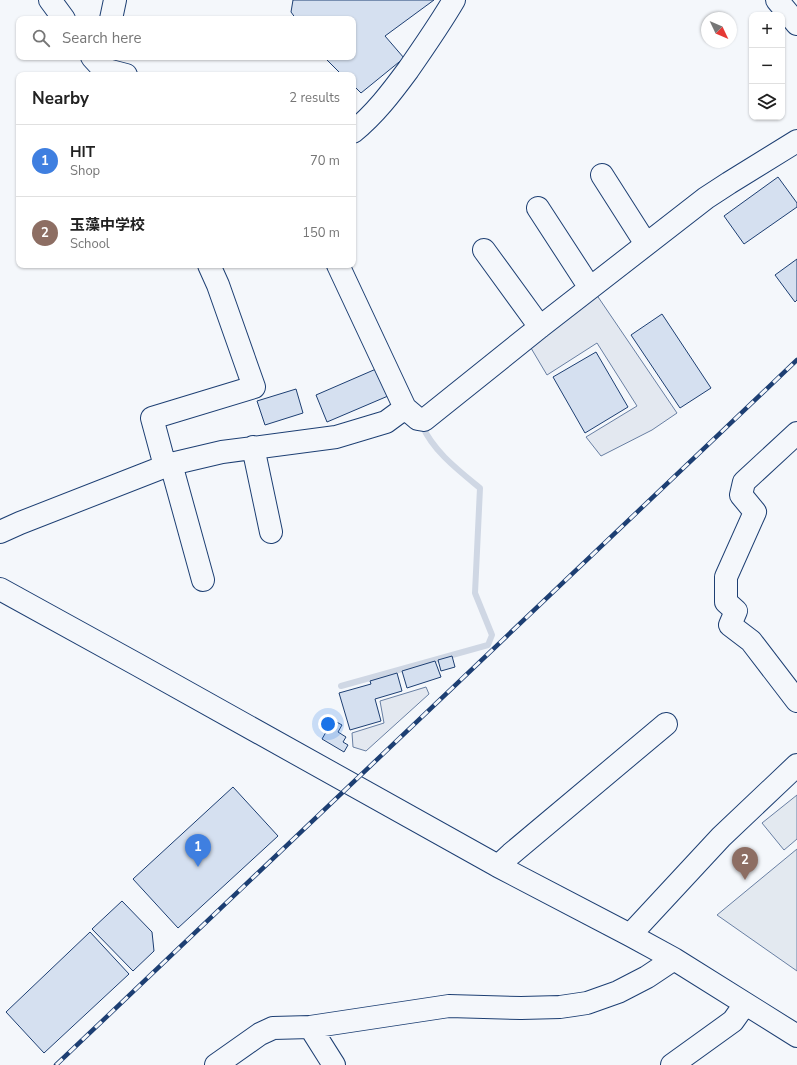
<!DOCTYPE html>
<html lang="en">
<head>
<meta charset="utf-8">
<style>
	:root { --surface:#fff; --page:#f2f2f2; --text:#222; --muted:#767676; --line:#e0e0e0; --accent:#7c3aed }
	body { margin:0; font-family:"Nunito Sans","Noto Sans JP",sans-serif; background:var(--page); color:var(--text) }
	.controls { position:absolute; right:12px; top:12px; display:grid; overflow:hidden; border-radius:8px; box-shadow:0 1px 3px #0004 }
	.controls button { width:36px; height:36px; display:grid; place-items:center; padding:0; border:0; border-bottom:1px solid var(--line); background:var(--surface); color:var(--text); font:20px sans-serif }
	.compass { position:absolute; left:701px; top:12px; width:36px; height:36px; border-radius:50%; background:var(--surface); box-shadow:0 1px 3px #0004; rotate:134deg }
	.you { position:absolute; left:328px; top:724px; width:14px; height:14px; margin:-10px; border:3px solid #fff; border-radius:50%; background:#1a73e8; box-shadow:0 0 0 6px #1a73e833 }
	.badge { display:grid; place-items:center; width:26px; height:26px; border-radius:50%; background:var(--accent); color:#fff; font-size:13px; font-weight:700 }
	.pin { position:absolute; translate:-50% -33px; filter:drop-shadow(0 1px 2px #0008) }
	.pin::after { content:''; position:absolute; top:21px; width:14px; height:12px; background:inherit; clip-path:polygon(0 0,100% 0,50% 100%) }
	.list { margin:0; padding:0; list-style:none }
	h2 { display:flex; justify-content:space-between; align-items:center; height:52px; margin:0; padding:0 16px; font-size:17px }
	h2 small { font-size:13px; font-weight:400; color:var(--muted) }
	.list li { display:grid; grid-template-columns:26px 1fr auto; gap:12px; align-items:center; box-sizing:border-box; height:72px; padding:0 16px; border-top:1px solid var(--line) }
	.list b { display:block; font-size:15px; white-space:nowrap }
	.list p { margin:0; font-size:13px; white-space:nowrap; color:var(--muted) }
	.list em { font-size:13px; font-style:normal; color:var(--muted) }
	.icon { flex:none; width:22px; height:22px; fill:none; stroke:currentColor; stroke-width:2; stroke-linecap:round; stroke-linejoin:round }
	.map { position:relative; flex:none; width:797px; height:1065px; overflow:hidden }
	.search { position:absolute; background:var(--surface); box-shadow:0 1px 3px #0004; left:16px; top:16px; width:340px; height:44px; display:flex; align-items:center; gap:10px; box-sizing:border-box; padding:0 14px; border-radius:8px; color:var(--muted); font-size:15px }
	.panel { position:absolute; background:var(--surface); box-shadow:0 1px 3px #0004; left:16px; top:72px; width:340px; height:196px; border-radius:8px }
	.map>svg:first-child { display:block }
</style>
</head>
<body>
<div class="map">
<svg width="797" height="1065" viewBox="0 0 797 1065">
	<rect width="100%" height="100%" fill="#f4f7fb"/>
	<path fill="#e3e9f0" stroke="#687fa3" d="M 797,795 L 797,839 L 784,850 L 762,823 Z
		M 797,849 L 797,971 L 717,915 Z"/>
	<path fill="#e3e8f0" stroke="#687fa3" d="M 594,291 L 677,413 L 652,430 L 601,456 L 586,437 L 637,406 L 597,343 L 547,375 L 528,343 Z
		M 426,687 L 429,694 L 366,751 L 353,747 L 352,733 L 384,723 L 380,701 Z"/>
	<g fill="none" stroke-linecap="round" stroke-linejoin="round">
		<path stroke="#cfd7e4" stroke-width="6" d="M 341,686 L 488,645 L 492,635 L 475,593 L 480,488 C 458,470 433,451 422,425"/>
	</g>
	<path fill="#d5e0f0" stroke="#1d3f73" d="M 293,0 L 434,0 L 385,36 L 404,58 L 361,93 L 353,85 L 353,75 L 342,75 L 324,57 L 353,57 L 353,19 L 296,19 L 291,12 Z
		M 778,177 L 797,203 L 797,207 L 744,244 L 724,216 Z
		M 797,259 L 797,300 L 795,302 L 775,275 Z
		M 662,314 L 711,388 L 680,408 L 631,335 Z
		M 596,352 L 628,407 L 585,433 L 553,377 Z
		M 376,369 L 388,396 L 327,422 L 316,395 Z
		M 296,389 L 303,413 L 265,425 L 257,401 Z
		M 452,656 L 455,667 L 441,671 L 438,660 Z
		M 435,661 L 441,677 L 407,688 L 402,671 Z
		M 397,673 L 402,691 L 375,699 L 381,721 L 350,730 L 339,693 L 371,684 L 370,681 Z
		M 333,720 L 342,725 L 338,732 L 346,737 L 343,742 L 348,745 L 344,752 L 322,739 Z
		M 233,787 L 278,836 L 178,928 L 133,879 Z
		M 122,901 L 152,932 L 154,951 L 133,971 L 92,929 Z
		M 90,932 L 129,974 L 44,1053 L 6,1012 Z"/>
	<g fill="none" stroke-linecap="round" stroke-linejoin="round">
		<g stroke="#1d3f73" stroke-width="24">
			<path id="minor" d="M 50,0 L 64,19
				M 777,0 L 797,24
				M 111,19 L 115,0
				M 92,57 L 103,69 L 126,75
				M 353,132 C 375,114 391,93 408,70 C 424,47 440,24 454,0
				M 602,175 L 646,244
				M 538,208 L 590,288
				M 484,250 L 540,327
				M 338,265 L 405,408 L 418,419 L 424,420 L 540,327 L 706,198 L 729,183 L 797,141
				M 797,433 L 744,482 L 741,495 L 755,512 L 726,577 L 726,602 L 736,611 L 730,625 L 751,641 L 797,701
				M 253,447 L 271,532
				M 171,464 L 203,580
				M 165,466 L 152,418 L 254,387 L 218,285 L 209,265
				M 0,532 L 20,523 L 171,464 L 222,452 L 336,437 L 386,422 L 405,408
				M 0,589 L 138,665 L 498,866 L 630,935 L 674,959 L 797,1036
				M 498,866 L 511,854 L 666,724
				M 630,935 L 721,837 L 797,765
				M 310,1027 L 334,1065
				M 216,1065 L 260,1034 L 273,1028 L 310,1027 L 449,1006 L 521,1008 L 560,1007 L 587,1003 L 618,992 L 647,977 L 674,959
				M 672,1065 L 733,1021 L 745,1004"/>
		</g>
		<use href="#minor" stroke="#f4f7fb" stroke-width="22"/>
		<g stroke="#1d3f73" stroke-width="4.5">
			<path id="rail" d="M 56,1065 L 797,360"/>
		</g>
		<use href="#rail" stroke="#f4f7fb" stroke-width="3" stroke-dasharray="9" stroke-linecap="butt"/>
	</g>
</svg>
<div class="controls">
<button>+</button>
<button>−</button>
<button><svg class="icon" aria-label="layers" viewBox="0 0 24 24"><path d="M12 4l9 5-9 5-9-5zM3 14l9 5 9-5"/></svg></button>
</div>
<svg class="compass" viewBox="-18 -18 36 36"><path d="M0-13l5 13h-10z" fill="#e53935"/><path d="M0 13l5-13h-10z" fill="#767676"/></svg>
<div class="you"></div>
<div class="pin badge" style="left:198px;top:867px;background:#3f7fe0">1</div>
<div class="pin badge" style="left:745px;top:880px;background:#8d6e63">2</div>
<div class="search"><svg class="icon" aria-label="search" viewBox="0 0 24 24"><circle cx="10" cy="10" r="6"/><path d="M15 15l6 6"/></svg>Search here</div>
<section class="panel">
<h2>Nearby<small>2 results</small></h2>
<ul class="list">
<li><span class="badge" style="background:#3f7fe0">1</span><div><b>HIT</b><p>Shop</p></div><em>70 m</em></li>
<li><span class="badge" style="background:#8d6e63">2</span><div><b>玉藻中学校</b><p>School</p></div><em>150 m</em></li>
</ul>
</section>
</div>
</body>
</html>
